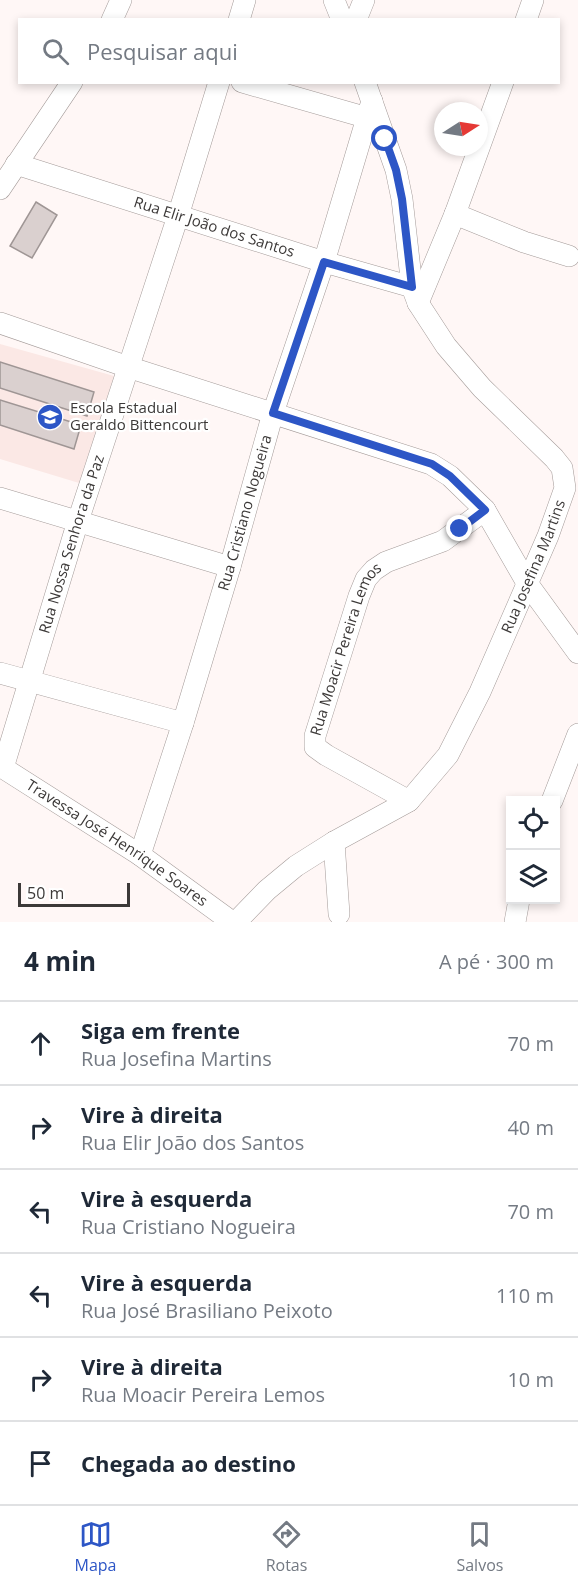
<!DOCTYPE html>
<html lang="pt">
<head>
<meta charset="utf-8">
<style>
	:root { --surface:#fff; --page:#f6f6f7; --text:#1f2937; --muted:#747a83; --line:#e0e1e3; --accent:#2d56c6 }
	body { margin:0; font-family:"Open Sans",sans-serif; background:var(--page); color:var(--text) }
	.controls { position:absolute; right:18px; bottom:18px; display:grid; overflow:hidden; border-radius:0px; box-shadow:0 3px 9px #0003 }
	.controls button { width:54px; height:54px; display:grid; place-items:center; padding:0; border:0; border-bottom:2px solid var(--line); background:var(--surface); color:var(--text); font:30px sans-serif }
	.compass { position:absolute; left:434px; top:102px; width:54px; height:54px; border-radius:50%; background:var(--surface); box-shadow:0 3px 9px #0003; rotate:78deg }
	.scale { position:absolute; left:18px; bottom:15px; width:112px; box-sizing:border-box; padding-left:6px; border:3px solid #3c3938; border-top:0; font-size:16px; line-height:21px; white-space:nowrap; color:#3c3938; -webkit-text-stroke:4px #fff; paint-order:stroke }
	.stop { position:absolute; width:18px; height:18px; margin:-14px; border:4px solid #2d56c6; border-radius:50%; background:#fff }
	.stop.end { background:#2d56c6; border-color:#fff; box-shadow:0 2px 6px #0008 }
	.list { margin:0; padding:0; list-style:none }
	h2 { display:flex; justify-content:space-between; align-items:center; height:78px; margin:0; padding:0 24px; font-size:26px }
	h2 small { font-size:20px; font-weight:400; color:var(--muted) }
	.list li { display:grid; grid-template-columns:39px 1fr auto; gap:18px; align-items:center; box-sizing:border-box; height:84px; padding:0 24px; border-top:2px solid var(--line) }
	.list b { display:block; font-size:22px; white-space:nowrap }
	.list p { margin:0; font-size:20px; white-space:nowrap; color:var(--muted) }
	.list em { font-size:20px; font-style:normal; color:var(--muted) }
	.icon { flex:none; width:33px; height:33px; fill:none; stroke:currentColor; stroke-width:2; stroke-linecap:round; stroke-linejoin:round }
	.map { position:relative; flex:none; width:578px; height:922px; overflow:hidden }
	.search { position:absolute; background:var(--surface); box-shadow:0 3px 9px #0003; left:18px; right:18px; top:18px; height:66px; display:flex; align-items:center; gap:15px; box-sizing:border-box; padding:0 21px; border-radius:0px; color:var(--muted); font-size:22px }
	.sheet { height:582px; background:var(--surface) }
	nav { display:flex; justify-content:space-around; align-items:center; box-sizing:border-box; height:84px; border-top:2px solid var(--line); background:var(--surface); font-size:16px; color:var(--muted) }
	nav a { display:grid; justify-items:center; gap:3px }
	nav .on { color:var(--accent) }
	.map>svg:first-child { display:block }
</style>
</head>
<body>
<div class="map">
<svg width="578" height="922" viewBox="0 0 578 922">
	<rect width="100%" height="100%" fill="#fff7f6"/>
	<path fill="#fbe8e5" d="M 0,344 L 114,376 L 79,483 L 0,459 Z"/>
	<path fill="#dad0cf" stroke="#9f9695" stroke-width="1.5" d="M 36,202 L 57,215 L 32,258 L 10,246 Z
		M 0,362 L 94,392 L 87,416 L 0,388 Z
		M 0,400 L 81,425 L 74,449 L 0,425 Z"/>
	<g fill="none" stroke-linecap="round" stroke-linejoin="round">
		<g stroke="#a49b99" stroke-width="22">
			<g id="minor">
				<path d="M 334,0 L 342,20"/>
				<path d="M 112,20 L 121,0"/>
				<path d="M 239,20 L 245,0"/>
				<path d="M 356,20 L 364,0"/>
				<path d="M 526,20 L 533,0"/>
				<path d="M 242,82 L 368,118"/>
				<path id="s1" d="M 16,164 L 324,262 L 412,287"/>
				<path d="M 0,189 L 72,82"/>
				<path d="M 455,214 L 524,242 L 569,256"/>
				<path d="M 418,303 L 455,214 L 503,82"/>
				<path d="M 0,323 L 128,367 L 431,464 L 450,476 L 485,510 L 527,583 L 578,653"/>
				<path d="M 0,498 L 230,567"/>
				<path d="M 0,673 L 183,723"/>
				<path id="s2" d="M 0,766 L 140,855 L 232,922"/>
				<path id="s3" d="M 3,768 L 78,521 L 178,216 L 219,82"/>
				<path id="s4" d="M 409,801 L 326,755 L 315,747 L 315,736 L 359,596 L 366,579 L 374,570 L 386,562 L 443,541 L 485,510"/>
				<path d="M 552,801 L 578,734"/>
				<path d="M 334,842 L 339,914"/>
				<path id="s5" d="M 140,855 L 183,723 L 230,567 L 273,413 L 324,262 L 372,101"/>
				<path id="s6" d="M 236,922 L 267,890 L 296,866 L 334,842 L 409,801 L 448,755 L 480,692 L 548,536 L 565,488 L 562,468 L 554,458 L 482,388 L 446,346 L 418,303 L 412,287 L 402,199 L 396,170 L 365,82"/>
				<path d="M 515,922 L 519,900"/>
			</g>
		</g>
		<use href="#minor" stroke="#fff" stroke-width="21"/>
	</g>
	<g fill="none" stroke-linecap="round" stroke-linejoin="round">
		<path stroke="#2d56c6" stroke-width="8" d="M 385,139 L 396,170 L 402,199 L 412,287 L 324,262 L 273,413 L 432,464 L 450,476 L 485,510 L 460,529"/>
	</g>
	<defs>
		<g id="school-disc" transform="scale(1.35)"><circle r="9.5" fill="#2d56c6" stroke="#fff"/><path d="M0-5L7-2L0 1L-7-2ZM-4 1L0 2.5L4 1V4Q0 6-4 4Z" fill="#fff"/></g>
	</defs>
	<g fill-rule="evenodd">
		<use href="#school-disc" x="50" y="417"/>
	</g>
	<g text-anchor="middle" stroke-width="4.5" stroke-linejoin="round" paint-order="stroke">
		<g font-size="15" fill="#3c3938" stroke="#fff">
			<text dy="5" stroke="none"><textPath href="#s1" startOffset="208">Rua Elir João dos Santos</textPath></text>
			<text dy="5" stroke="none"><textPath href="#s5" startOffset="358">Rua Cristiano Nogueira</textPath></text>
			<text dy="5" stroke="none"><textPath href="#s3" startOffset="234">Rua Nossa Senhora da Paz</textPath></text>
			<text dy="5" stroke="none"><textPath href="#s6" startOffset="480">Rua Josefina Martins</textPath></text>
			<text dy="5" stroke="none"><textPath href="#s4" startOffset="212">Rua Moacir Pereira Lemos</textPath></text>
			<text dy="5" stroke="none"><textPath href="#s2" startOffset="140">Travessa José Henrique Soares</textPath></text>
		</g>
		<g font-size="15" fill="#3c3938" stroke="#fff" text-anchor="start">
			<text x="70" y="413">Escola Estadual<tspan x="70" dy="17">Geraldo Bittencourt</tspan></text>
		</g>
	</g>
</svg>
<div class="controls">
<button><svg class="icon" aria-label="locate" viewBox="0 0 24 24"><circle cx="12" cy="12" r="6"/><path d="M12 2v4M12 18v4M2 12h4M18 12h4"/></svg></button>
<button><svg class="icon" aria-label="layers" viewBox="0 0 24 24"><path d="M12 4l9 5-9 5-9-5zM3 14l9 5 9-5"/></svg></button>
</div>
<svg class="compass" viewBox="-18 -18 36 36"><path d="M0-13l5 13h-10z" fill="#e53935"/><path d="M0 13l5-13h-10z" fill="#747a83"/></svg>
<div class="scale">50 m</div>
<div class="stop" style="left:385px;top:139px"></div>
<div class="stop end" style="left:460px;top:529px"></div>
<div class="search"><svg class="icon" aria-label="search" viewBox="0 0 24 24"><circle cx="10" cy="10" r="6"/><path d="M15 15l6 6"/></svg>Pesquisar aqui</div>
</div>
<section class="sheet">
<h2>4 min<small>A pé · 300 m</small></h2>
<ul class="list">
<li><svg class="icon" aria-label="ahead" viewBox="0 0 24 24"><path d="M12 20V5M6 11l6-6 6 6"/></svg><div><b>Siga em frente</b><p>Rua Josefina Martins</p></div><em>70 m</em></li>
<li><svg class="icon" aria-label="right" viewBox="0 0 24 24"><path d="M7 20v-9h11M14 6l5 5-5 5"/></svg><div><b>Vire à direita</b><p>Rua Elir João dos Santos</p></div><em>40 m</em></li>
<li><svg class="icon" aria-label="left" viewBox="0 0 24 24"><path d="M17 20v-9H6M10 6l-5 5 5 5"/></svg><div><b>Vire à esquerda</b><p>Rua Cristiano Nogueira</p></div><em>70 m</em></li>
<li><svg class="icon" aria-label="left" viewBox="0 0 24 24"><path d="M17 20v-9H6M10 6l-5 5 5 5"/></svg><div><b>Vire à esquerda</b><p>Rua José Brasiliano Peixoto</p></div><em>110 m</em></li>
<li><svg class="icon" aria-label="right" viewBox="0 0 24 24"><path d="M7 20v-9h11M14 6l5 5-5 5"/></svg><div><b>Vire à direita</b><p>Rua Moacir Pereira Lemos</p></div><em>10 m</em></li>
<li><svg class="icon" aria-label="arrive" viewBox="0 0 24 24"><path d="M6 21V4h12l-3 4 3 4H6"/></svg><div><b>Chegada ao destino</b></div></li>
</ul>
</section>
<nav>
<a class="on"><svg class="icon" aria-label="map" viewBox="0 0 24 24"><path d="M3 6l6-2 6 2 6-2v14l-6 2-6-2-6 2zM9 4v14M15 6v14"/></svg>Mapa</a>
<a><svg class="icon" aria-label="directions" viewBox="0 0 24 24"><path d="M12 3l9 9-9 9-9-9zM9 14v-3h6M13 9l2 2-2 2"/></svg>Rotas</a>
<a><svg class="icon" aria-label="saved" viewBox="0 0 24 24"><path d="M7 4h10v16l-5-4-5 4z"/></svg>Salvos</a>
</nav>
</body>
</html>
